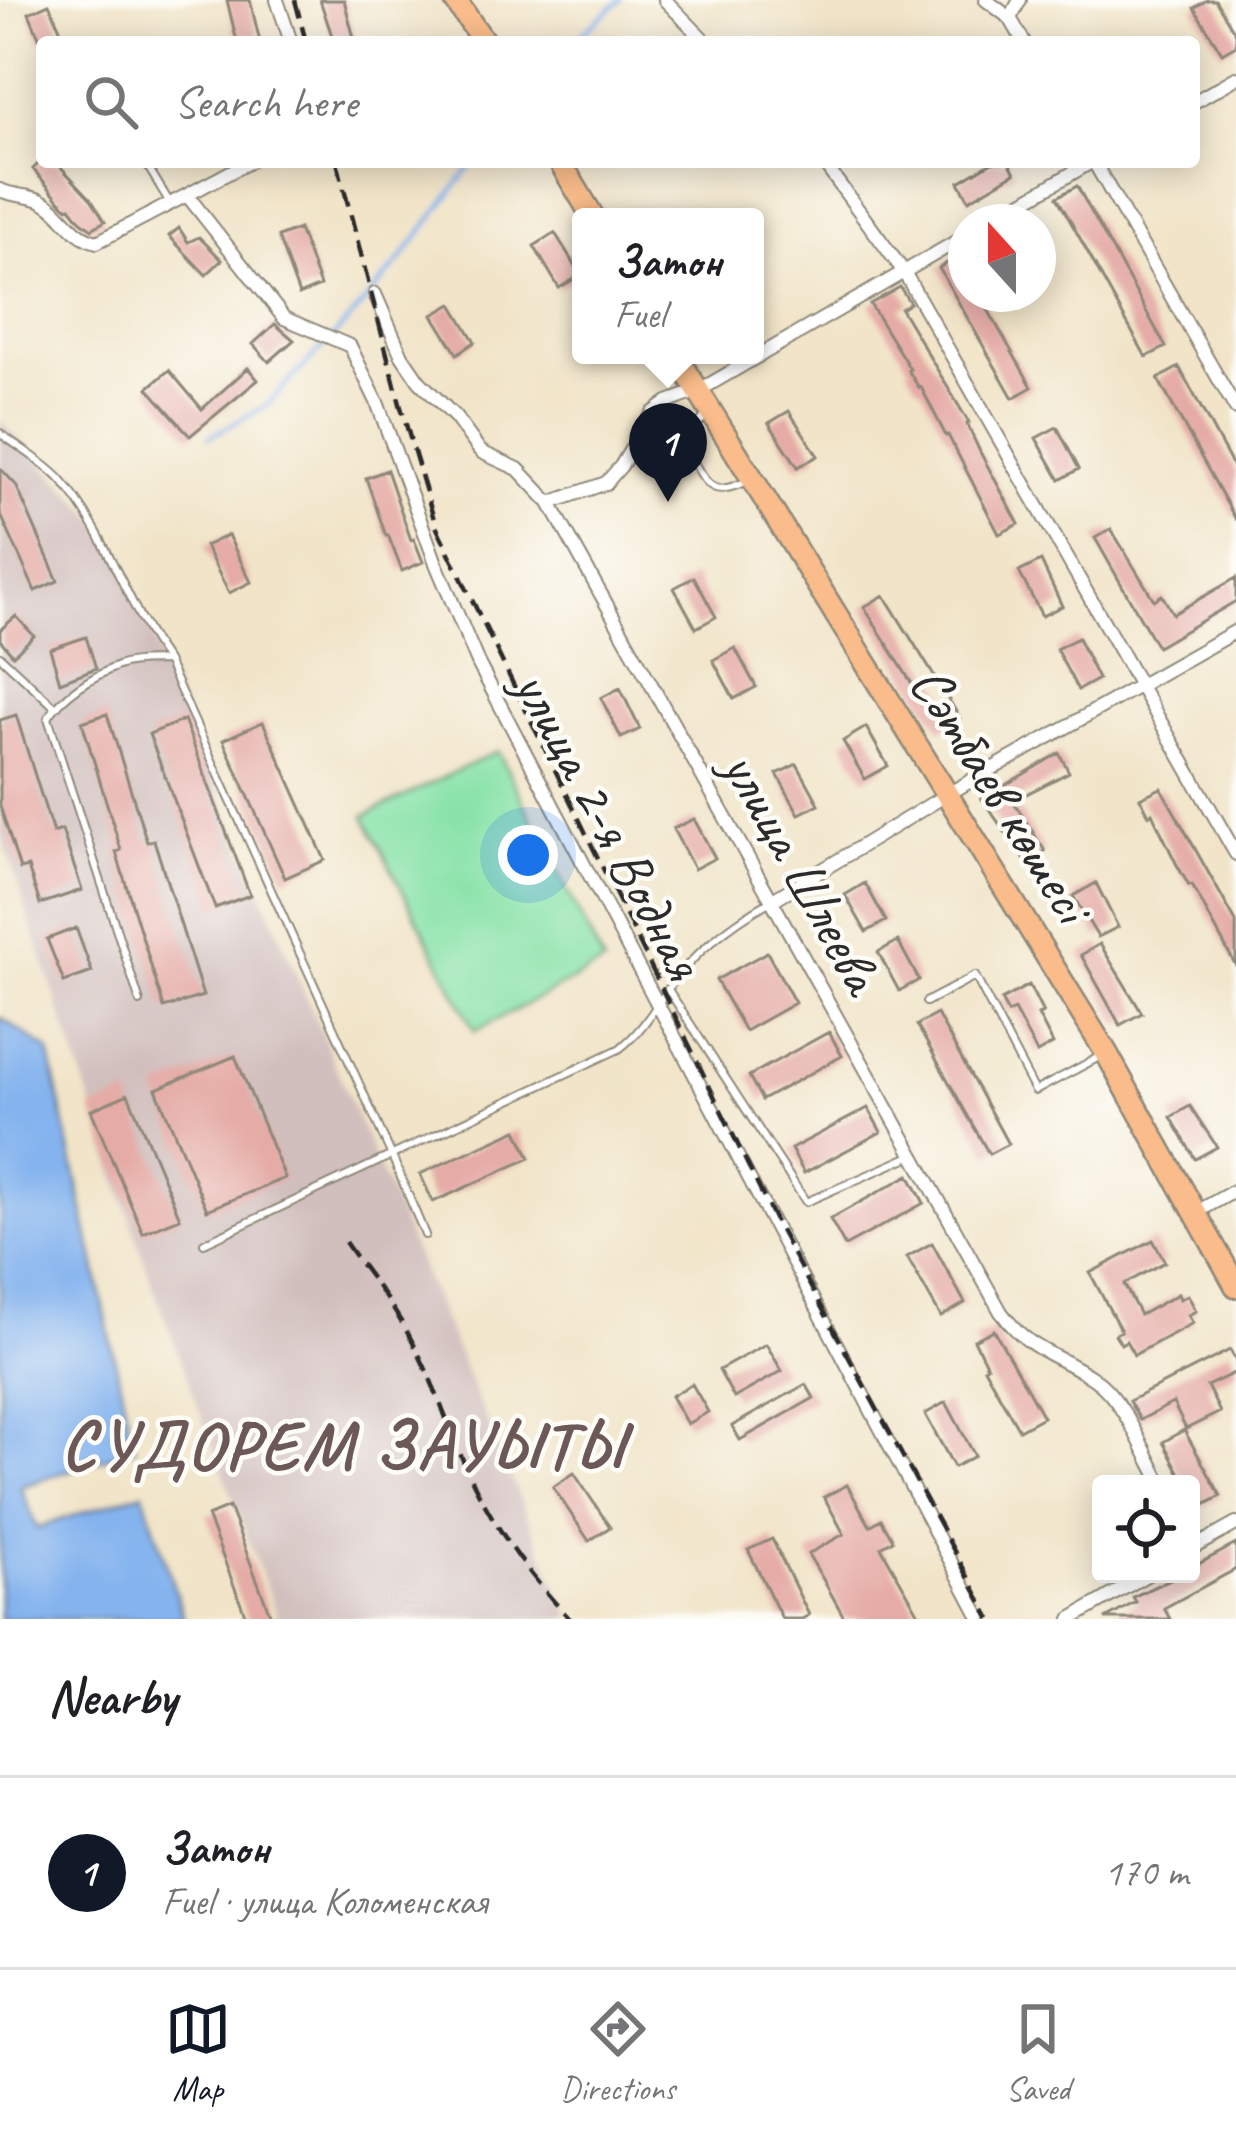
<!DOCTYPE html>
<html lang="en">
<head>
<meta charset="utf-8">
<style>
	:root { --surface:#fff; --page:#f2f2f2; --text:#202124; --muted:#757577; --line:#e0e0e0; --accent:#111827 }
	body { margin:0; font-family:Caveat,sans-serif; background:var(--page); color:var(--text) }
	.controls { position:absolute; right:36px; bottom:36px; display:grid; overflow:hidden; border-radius:12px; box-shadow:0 6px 30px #0003 }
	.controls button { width:108px; height:108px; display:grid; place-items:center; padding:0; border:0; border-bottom:3px solid var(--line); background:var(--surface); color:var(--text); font:60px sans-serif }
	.compass { position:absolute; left:948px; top:204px; width:108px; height:108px; border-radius:50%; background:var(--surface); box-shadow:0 6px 30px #0003; rotate:339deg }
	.you { position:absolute; left:528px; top:855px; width:42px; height:42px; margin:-30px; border:9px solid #fff; border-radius:50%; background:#1a73e8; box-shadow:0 0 0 18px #1a73e833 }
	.badge { display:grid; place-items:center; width:78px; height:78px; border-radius:50%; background:var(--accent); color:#fff; font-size:39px; font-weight:700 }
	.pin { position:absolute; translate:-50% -99px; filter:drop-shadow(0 3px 6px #0008) }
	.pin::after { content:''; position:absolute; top:63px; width:42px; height:36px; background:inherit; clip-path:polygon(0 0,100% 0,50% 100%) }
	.popup { position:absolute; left:572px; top:208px; width:192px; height:156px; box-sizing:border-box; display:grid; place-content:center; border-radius:12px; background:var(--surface); filter:drop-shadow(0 3px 9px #0005); font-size:39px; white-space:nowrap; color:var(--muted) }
	.popup b { font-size:45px; color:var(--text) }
	.popup::after { content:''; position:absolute; left:50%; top:100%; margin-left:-24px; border:24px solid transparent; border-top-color:var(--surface) }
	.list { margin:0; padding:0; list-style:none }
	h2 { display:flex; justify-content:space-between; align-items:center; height:156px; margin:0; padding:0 48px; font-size:51px }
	h2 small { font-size:39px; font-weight:400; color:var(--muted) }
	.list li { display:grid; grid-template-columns:78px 1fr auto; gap:36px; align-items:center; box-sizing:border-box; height:192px; padding:0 48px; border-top:3px solid var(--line) }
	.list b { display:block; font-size:45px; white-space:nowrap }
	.list p { margin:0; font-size:39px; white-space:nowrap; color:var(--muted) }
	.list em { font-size:39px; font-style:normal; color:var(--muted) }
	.icon { flex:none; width:66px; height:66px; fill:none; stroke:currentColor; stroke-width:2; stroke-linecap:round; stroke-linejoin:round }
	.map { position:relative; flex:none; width:1236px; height:1619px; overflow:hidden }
	.search { position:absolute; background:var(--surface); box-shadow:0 6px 30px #0003; left:36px; right:36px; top:36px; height:132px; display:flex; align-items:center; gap:30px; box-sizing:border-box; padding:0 42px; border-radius:12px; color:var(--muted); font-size:45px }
	.sheet { height:348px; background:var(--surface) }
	nav { display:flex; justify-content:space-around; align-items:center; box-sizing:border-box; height:168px; border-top:3px solid var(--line); background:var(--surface); font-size:33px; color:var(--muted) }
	nav a { display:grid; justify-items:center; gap:6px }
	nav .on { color:var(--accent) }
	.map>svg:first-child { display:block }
</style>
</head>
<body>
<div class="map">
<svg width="1236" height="1619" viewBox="0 0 1236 1619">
	<rect width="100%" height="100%" fill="#fdfcf7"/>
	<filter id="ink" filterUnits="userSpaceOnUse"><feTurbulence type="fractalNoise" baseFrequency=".00833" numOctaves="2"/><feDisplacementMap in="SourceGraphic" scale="24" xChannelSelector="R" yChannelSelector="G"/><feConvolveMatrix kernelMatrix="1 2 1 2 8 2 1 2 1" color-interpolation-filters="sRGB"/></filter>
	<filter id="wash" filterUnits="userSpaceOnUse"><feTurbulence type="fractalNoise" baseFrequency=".004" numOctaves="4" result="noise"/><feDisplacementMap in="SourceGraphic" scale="48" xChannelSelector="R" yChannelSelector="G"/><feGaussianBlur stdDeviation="2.7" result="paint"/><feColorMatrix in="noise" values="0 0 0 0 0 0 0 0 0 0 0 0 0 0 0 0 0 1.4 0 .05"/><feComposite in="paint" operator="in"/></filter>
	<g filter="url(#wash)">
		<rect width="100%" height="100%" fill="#f1e4c8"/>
		<path fill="#d1bfbe" d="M 0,420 L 107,530 L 571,1619 L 278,1619 L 151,1281 L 0,832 Z"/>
		<path fill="#87e2a8" stroke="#59866a" stroke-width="3" d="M 498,751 L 604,964 L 475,1031 L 364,816 Z"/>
		<path fill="#84b3ee" stroke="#586f8c" stroke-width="3" d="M 0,1017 L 49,1051 L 134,1448 L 21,1487 L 37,1528 L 143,1492 L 184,1619 L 0,1619 Z"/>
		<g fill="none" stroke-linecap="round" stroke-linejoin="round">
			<path stroke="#84b3ee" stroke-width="4.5" d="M 572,42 L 621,0
				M 209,437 L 266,406 L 350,319 L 402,258 L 474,162"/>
		</g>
		<g id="blocks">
			<path fill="#e5aba6" d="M 227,0 L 250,0 L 260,42 L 237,42 Z
				M 320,0 L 344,0 L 355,42 L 334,42 Z
				M 1207,0 L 1215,0 L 1236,34 L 1236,45 L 1222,53 L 1194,8 Z
				M 49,4 L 66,42 L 41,42 L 29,13 Z
				M 40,162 L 56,162 L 92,200 L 105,221 L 92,229 L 80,220 L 70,207 L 68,208 L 61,202 L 33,169 Z
				M 992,162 L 1009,162 L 1015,173 L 969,200 L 959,182 Z
				M 1077,186 L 1166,347 L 1146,357 L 1057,197 Z
				M 179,228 L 188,242 L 199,237 L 222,260 L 206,275 L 169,236 Z
				M 299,229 L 320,286 L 299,295 L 278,237 Z
				M 555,233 L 581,275 L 559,288 L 534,246 Z
				M 957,257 L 966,273 L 966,294 L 979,294 L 1032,387 L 1013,398 L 939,268 Z
				M 900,287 L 910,303 L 901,309 L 969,423 L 967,424 L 980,452 L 1019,524 L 999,534 L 948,435 L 946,436 L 921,387 L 919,388 L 908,370 L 910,369 L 870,304 Z
				M 452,304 L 475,342 L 457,354 L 433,315 Z
				M 275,324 L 294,340 L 269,362 L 253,344 Z
				M 1179,367 L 1236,472 L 1236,520 L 1158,379 Z
				M 248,368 L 258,380 L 190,436 L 148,388 L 169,370 L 202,409 Z
				M 789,411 L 818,456 L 798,467 L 769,423 Z
				M 1057,427 L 1079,469 L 1060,480 L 1036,438 Z
				M 0,468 L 16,485 L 58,581 L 35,591 L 0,513 Z
				M 387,470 L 411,540 L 414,539 L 423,562 L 402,571 L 388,535 L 386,536 L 366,478 Z
				M 1111,529 L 1154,600 L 1162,595 L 1173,614 L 1236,578 L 1236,601 L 1157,647 L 1095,538 Z
				M 228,535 L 251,582 L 229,593 L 205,546 Z
				M 1041,561 L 1062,606 L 1042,616 L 1019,572 Z
				M 694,577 L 716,617 L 696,628 L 674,588 Z
				M 884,595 L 960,718 L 941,730 L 864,607 Z
				M 16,616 L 34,636 L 13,655 L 0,640 L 0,630 Z
				M 86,637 L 96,668 L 60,682 L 50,649 Z
				M 1078,638 L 1098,679 L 1078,690 L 1056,649 Z
				M 735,648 L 756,687 L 734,699 L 713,660 Z
				M 620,688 L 640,729 L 621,738 L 601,698 Z
				M 107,714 L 147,842 L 154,840 L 203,996 L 164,1008 L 116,852 L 121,850 L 82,722 Z
				M 16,715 L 53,833 L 62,830 L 82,890 L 40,904 L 28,867 L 20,869 L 0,806 L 0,720 Z
				M 184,720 L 250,895 L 215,908 L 149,734 Z
				M 263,722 L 325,860 L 285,878 L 223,740 Z
				M 866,727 L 888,766 L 865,779 L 843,741 Z
				M 1059,753 L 1069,772 L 1013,801 L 1045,851 L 1027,863 L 982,799 Z
				M 797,764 L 819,804 L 799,814 L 777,774 Z
				M 1161,788 L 1236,922 L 1236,966 L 1192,885 L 1189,886 L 1176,863 L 1152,813 L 1149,815 L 1140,798 Z
				M 694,819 L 715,858 L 694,869 L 673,829 Z
				M 865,883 L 886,921 L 866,932 L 845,895 Z
				M 1096,883 L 1118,927 L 1098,937 L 1073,896 Z
				M 76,928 L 92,972 L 64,982 L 47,939 Z
				M 898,941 L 919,980 L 899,991 L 878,952 Z
				M 1100,944 L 1142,1013 L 1120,1025 L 1081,955 Z
				M 767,952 L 795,1003 L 745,1031 L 716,980 Z
				M 1029,985 L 1043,1013 L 1038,1015 L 1053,1044 L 1037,1053 L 1014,1010 L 1008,1013 L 1001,1000 Z
				M 937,1014 L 1008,1144 L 989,1154 L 917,1025 Z
				M 829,1032 L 842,1056 L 762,1100 L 749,1076 Z
				M 235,1056 L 285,1178 L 207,1210 L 156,1089 Z
				M 128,1094 L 180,1218 L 143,1233 L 91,1110 Z
				M 1190,1106 L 1217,1147 L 1195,1159 L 1171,1117 Z
				M 868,1108 L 881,1132 L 804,1173 L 791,1149 Z
				M 517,1130 L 530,1158 L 433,1202 L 420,1174 Z
				M 909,1175 L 924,1203 L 845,1246 L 830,1219 Z
				M 1153,1240 L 1165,1262 L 1124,1284 L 1140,1315 L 1178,1294 L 1180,1299 L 1188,1295 L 1196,1311 L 1188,1315 L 1193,1323 L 1134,1355 L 1126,1341 L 1121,1344 L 1115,1334 L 1121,1331 L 1090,1273 Z
				M 932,1243 L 965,1303 L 941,1317 L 907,1257 Z
				M 994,1330 L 1043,1417 L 1019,1430 L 984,1368 L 987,1366 L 974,1340 Z
				M 766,1344 L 782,1371 L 734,1398 L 719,1370 Z
				M 1230,1350 L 1236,1361 L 1236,1372 L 1207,1386 L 1220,1412 L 1186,1429 L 1173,1403 L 1140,1420 L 1129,1401 Z
				M 692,1384 L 708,1412 L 687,1424 L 671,1396 Z
				M 806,1384 L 814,1398 L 740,1440 L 732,1426 Z
				M 946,1402 L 975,1456 L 954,1467 L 925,1414 Z
				M 1184,1430 L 1221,1496 L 1201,1507 L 1191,1484 L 1186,1477 L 1183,1479 L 1163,1442 Z
				M 574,1473 L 610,1527 L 589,1541 L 553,1487 Z
				M 847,1485 L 870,1526 L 881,1519 L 893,1540 L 881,1547 L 922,1619 L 845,1619 L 824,1581 L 808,1554 L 844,1534 L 824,1497 Z
				M 229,1507 L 272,1619 L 247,1619 L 207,1516 Z
				M 772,1539 L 809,1615 L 802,1619 L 782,1619 L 748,1550 Z
				M 1236,1544 L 1236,1569 L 1164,1608 L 1170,1619 L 1105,1619 L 1136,1602 L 1133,1597 L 1181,1574 L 1191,1574 L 1191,1568 Z"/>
		</g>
	</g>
	<g filter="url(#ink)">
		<use href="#blocks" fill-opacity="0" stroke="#8e887a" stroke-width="3"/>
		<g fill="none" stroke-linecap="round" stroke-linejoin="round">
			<g stroke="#8e887a" stroke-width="10">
				<path id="lane" d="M 145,162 L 170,203
					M 708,413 C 701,422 685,435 687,448 C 687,451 695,464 696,466 C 712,494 718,492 746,482
					M 0,433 C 19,448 45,462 61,480 C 107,532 126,605 167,661 L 392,1156 L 425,1235
					M 0,656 L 55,707
					M 669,991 L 806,1202 L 913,1155
					M 140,1002 L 48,718 C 62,695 93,676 118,666 C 133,660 151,662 167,661
					M 926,1002 L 975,976 L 1035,1091 L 1103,1055
					M 204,1243 L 619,1049 C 641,1032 653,1011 668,989 C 694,952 732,923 771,901"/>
			</g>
			<g stroke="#8e887a" stroke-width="16">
				<path id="street" d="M 277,0 L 291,42
					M 665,0 L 706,42
					M 986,0 L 1010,18
					M 1020,0 L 1010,18 L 1024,42
					M 1194,102 L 1236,78
					M 823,162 L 904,272 L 1236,854
					M 1094,162 L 1236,409
					M 0,190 C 13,196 27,195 40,200 C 63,210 69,235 97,242 L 187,195 L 284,318 L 350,346 L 377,402 L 437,566 L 478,663 L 981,1619
					M 187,195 L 249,162
					M 989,222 L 1091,162
					M 375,294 L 402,356 L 419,381 L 455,417 L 481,452 L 518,469 L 550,503 L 1001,1312 C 1032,1354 1055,1352 1094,1379 C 1123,1398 1145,1454 1162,1484
					M 550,503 L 606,483 L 621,466 L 653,413 L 668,402 L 698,391 L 966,236
					M 771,901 L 946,795 L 1236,631
					M 1195,1213 L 1236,1190
					M 1191,1549 L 1236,1524
					M 1071,1619 L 1148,1574"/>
			</g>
			<g stroke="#8e887a" stroke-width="26">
				<path id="primary" d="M 455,0 L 484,42
					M 560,162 L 593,217
					M 676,355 L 1107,1054 L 1236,1286"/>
			</g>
			<use href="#lane" stroke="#fff" stroke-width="6"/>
			<use href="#street" stroke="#fff" stroke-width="12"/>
			<use href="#primary" stroke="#f9bc8a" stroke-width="21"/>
			<path stroke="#2b2b2b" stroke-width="4.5" stroke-dasharray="18 9" stroke-linecap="butt" d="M 295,0 L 306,42
				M 337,162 L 400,404 L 436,526 L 777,1225 L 991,1619
				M 345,1242 C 367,1274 394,1306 412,1341 C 437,1387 451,1438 474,1484 C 499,1534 532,1579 570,1619"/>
		</g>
	</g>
	<g text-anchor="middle" stroke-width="9" stroke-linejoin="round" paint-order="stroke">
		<g font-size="57" fill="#2b2b2b" stroke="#fdfcf7">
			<text transform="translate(1002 793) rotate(58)" y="20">Сәтбаев көшесі</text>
			<text transform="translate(610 824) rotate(62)" y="20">улица 2-я Водная</text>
			<text transform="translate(803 871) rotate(61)" y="20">улица Шлеева</text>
		</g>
		<g font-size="69" font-weight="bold" letter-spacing="3" fill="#6c5856" stroke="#fdfcf7">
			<text x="343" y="1468">СУДОРЕМ ЗАУЫТЫ</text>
		</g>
	</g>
</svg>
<div class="controls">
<button><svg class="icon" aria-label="locate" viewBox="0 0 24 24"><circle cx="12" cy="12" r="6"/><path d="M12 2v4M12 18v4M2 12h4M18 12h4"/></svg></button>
</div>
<svg class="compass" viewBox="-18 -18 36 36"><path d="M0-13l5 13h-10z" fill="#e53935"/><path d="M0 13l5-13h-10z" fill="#757577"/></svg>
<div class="you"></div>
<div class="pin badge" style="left:668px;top:502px">1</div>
<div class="popup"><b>Затон</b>Fuel</div>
<div class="search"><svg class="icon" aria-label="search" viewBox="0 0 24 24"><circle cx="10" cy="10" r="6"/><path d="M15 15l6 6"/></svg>Search here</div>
</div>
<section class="sheet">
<h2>Nearby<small></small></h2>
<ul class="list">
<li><span class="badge">1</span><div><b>Затон</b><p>Fuel · улица Коломенская</p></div><em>170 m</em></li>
</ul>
</section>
<nav>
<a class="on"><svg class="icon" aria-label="map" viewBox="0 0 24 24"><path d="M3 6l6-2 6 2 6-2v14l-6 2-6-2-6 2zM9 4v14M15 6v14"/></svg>Map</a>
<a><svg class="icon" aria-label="directions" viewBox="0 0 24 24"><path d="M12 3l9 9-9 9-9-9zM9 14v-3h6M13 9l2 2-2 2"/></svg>Directions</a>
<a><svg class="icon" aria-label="saved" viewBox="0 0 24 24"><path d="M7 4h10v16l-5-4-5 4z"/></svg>Saved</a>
</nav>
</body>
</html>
